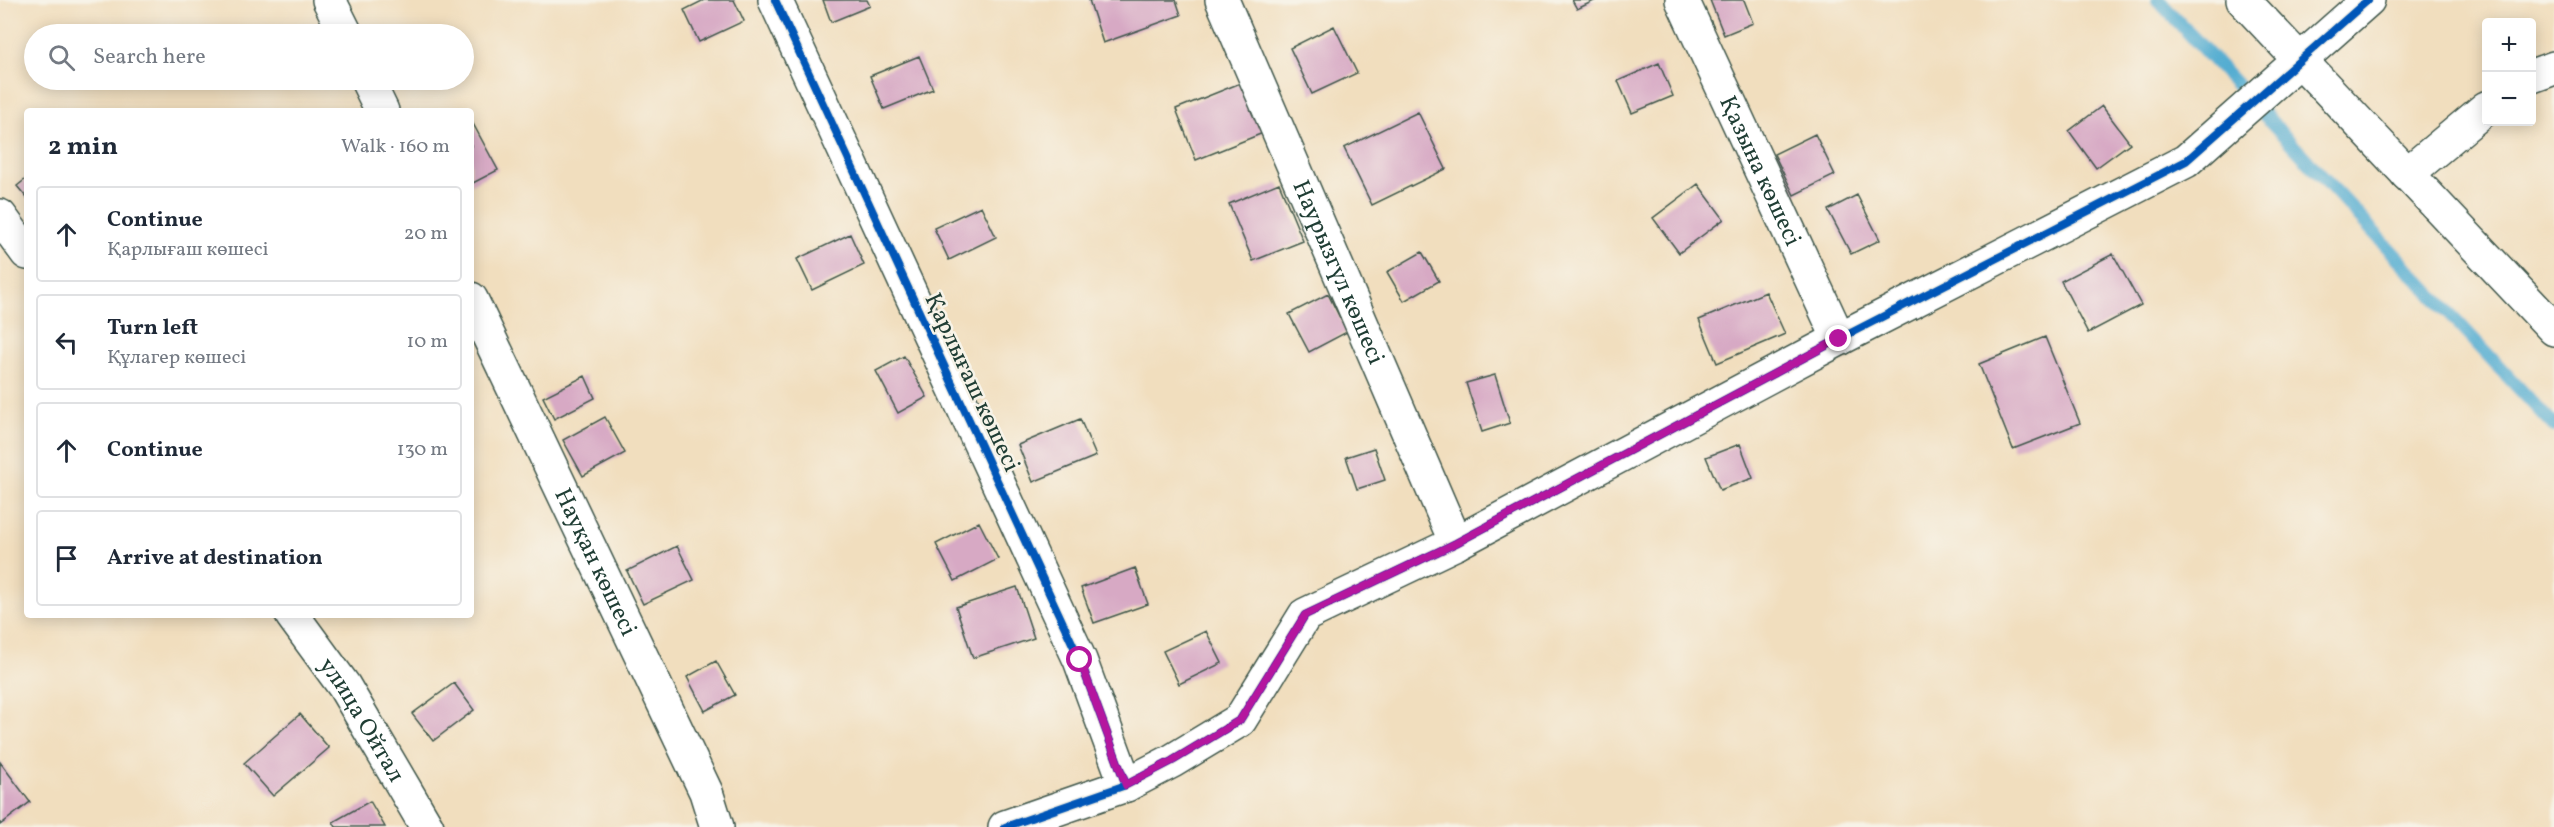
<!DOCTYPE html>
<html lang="en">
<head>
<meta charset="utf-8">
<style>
	:root { --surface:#fff; --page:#f6f6f7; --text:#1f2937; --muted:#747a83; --line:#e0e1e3 }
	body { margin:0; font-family:Vollkorn,serif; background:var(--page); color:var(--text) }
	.controls { position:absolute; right:18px; top:18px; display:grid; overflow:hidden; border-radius:6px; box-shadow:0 3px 15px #0003 }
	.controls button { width:54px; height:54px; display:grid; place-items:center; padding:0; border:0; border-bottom:2px solid var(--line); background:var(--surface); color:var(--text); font:30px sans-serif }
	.stop { position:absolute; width:18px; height:18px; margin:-14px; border:4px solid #b5179e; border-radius:50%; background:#fff }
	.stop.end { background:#b5179e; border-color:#fff; box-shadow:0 2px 6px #0008 }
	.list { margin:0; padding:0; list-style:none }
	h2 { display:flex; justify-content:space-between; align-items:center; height:78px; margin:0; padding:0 24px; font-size:26px }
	h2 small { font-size:20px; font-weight:400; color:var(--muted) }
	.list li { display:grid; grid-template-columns:39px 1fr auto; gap:18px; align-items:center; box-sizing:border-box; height:96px; margin:0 12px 12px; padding:0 12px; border:2px solid var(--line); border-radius:6px }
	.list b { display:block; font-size:22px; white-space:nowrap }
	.list p { margin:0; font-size:20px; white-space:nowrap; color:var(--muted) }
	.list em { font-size:20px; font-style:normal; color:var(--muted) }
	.icon { flex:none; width:33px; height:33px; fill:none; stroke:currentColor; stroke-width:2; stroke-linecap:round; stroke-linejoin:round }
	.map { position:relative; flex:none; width:2554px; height:827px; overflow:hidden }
	.search { position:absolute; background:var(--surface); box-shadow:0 3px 15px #0003; left:24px; top:24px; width:450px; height:66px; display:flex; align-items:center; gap:15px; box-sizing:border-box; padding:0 21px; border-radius:33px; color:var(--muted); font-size:22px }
	.panel { position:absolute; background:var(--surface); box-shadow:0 3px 15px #0003; left:24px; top:108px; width:450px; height:510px; border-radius:6px }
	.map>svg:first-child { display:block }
</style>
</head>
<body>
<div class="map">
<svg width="2554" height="827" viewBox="0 0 2554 827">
	<rect width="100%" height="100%" fill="#f7f3e8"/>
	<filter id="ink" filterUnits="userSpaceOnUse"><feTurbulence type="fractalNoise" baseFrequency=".0167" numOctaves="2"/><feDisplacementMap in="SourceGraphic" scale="12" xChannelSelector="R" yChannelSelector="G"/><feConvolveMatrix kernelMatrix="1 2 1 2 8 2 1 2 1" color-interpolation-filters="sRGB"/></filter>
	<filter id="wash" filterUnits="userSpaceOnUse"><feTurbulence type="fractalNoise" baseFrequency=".008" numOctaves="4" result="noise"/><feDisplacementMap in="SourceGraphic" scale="24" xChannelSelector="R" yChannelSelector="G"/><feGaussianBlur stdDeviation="1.35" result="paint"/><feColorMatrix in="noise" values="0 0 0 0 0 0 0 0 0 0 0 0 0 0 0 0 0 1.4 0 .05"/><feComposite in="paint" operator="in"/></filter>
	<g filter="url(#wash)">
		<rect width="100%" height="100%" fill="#f1debe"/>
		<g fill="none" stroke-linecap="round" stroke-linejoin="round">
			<path stroke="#54add1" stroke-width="14" d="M 2158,0 L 2554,426"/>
		</g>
		<g id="blocks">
			<path fill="#d7a9c4" d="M 704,0 L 734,0 L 744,21 L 699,42 L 684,10 Z
				M 823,0 L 867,0 L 870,6 L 831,22 Z
				M 1089,0 L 1176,0 L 1181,15 L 1103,43 Z
				M 1572,0 L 1596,0 L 1577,9 Z
				M 1710,0 L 1744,0 L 1753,23 L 1724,35 Z
				M 1334,26 L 1357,73 L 1312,94 L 1290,48 Z
				M 919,56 L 933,89 L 884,109 L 870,76 Z
				M 1659,63 L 1673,96 L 1632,113 L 1618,81 Z
				M 1243,82 L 1263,133 L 1196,160 L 1176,109 Z
				M 2102,106 L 2130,143 L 2096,168 L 2069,131 Z
				M 1418,112 L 1446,169 L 1372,205 L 1344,148 Z
				M 471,120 L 498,170 L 471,184 Z
				M 1815,134 L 1835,175 L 1794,195 L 1774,154 Z
				M 27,178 L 27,198 L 17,186 Z
				M 1279,183 L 1303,241 L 1253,261 L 1229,204 Z
				M 1698,184 L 1724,219 L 1679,253 L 1653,218 Z
				M 1857,195 L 1880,240 L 1851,254 L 1828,210 Z
				M 981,206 L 996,237 L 949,260 L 934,228 Z
				M 850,234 L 864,265 L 812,290 L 797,259 Z
				M 1422,252 L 1439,281 L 1404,301 L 1387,272 Z
				M 2113,254 L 2141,305 L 2088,333 L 2061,281 Z
				M 1766,292 L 1785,334 L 1717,363 L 1699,320 Z
				M 1328,294 L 1347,332 L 1309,352 L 1289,314 Z
				M 2045,337 L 2080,423 L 2013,449 L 1979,364 Z
				M 904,356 L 927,397 L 898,413 L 876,371 Z
				M 1495,375 L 1510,423 L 1482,432 L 1466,383 Z
				M 585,376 L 595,398 L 554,419 L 543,397 Z
				M 605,417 L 625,453 L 583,476 L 563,440 Z
				M 1080,419 L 1096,456 L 1033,482 L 1018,445 Z
				M 1740,444 L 1753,478 L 1720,490 L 1706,457 Z
				M 1374,448 L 1385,480 L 1357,489 L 1346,457 Z
				M 979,522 L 998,559 L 955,581 L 936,544 Z
				M 677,546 L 694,580 L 643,604 L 627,571 Z
				M 1135,568 L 1148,604 L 1094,623 L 1081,588 Z
				M 1017,587 L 1034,638 L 973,658 L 956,607 Z
				M 1206,631 L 1222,663 L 1179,684 L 1163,651 Z
				M 716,661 L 735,695 L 705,711 L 687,677 Z
				M 454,683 L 474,710 L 433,741 L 412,714 Z
				M 300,714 L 329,748 L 273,796 L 244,763 Z
				M 0,762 L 30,802 L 0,825 Z
				M 370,801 L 385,827 L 336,827 L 333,822 Z"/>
		</g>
	</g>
	<g filter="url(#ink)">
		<use href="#blocks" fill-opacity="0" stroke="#3e5549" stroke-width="1.5"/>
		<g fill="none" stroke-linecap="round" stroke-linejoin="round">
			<g stroke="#3e5549" stroke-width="36">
				<g id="minor">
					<path d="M 329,0 L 346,34"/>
					<path d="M 775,0 L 1080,660 L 1126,785"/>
					<path id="s1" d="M 1222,0 L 1456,543"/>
					<path id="s2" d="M 1682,0 L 1839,339"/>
					<path d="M 2243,0 L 2554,329"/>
					<path d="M 2532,76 L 2554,68"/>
					<path d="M 367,80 L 382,111"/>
					<path d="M 2407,174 L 2486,108"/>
					<path d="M 0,216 L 27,253"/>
					<path id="s3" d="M 471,299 L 706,792 L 717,827"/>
					<path id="s4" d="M 292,615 L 344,686 L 427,827"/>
					<path d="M 1005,827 L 1126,785 L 1172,761 L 1240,720 L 1305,615 L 1456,543 L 1839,339 L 2186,161 L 2368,0"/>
				</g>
			</g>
			<use href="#minor" stroke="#fff" stroke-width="33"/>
			<g stroke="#f7f3e8" stroke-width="11">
				<path id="cycleway" d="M 775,0 L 1080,660 L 1126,785
					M 1005,827 L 1126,785 L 1172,761 L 1240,720 L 1305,615 L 1456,543 L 1839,339 L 2186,161 L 2368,0"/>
			</g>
			<use href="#cycleway" stroke="#0057b8" stroke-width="8"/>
		</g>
	</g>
	<g fill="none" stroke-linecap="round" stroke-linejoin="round" filter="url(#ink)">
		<path stroke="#b5179e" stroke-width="8" d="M 1080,660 L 1126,785 L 1172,761 L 1240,720 L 1305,615 L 1456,543 L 1839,339"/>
	</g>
	<g text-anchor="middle" stroke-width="5" stroke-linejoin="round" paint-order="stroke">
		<g font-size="24" fill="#1f3d34" stroke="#f7f3e8">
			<text dy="8" stroke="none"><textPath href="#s2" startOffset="188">Қазына көшесі</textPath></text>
			<text dy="8" stroke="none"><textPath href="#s1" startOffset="296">Наурызгүл көшесі</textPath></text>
			<text transform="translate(973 382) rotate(65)" y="8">Қарлығаш көшесі</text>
			<text dy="8" stroke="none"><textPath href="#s3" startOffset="291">Науқан көшесі</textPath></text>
			<text dy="8" stroke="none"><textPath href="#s4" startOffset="126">улица Ойтал</textPath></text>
		</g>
	</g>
</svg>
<div class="controls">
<button>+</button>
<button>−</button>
</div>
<div class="stop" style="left:1080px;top:660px"></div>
<div class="stop end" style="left:1839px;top:339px"></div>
<div class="search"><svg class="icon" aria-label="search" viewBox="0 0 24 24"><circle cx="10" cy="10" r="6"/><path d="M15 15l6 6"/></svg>Search here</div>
<section class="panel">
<h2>2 min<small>Walk · 160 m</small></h2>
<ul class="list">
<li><svg class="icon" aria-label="ahead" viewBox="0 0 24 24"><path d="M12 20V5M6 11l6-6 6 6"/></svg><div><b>Continue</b><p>Қарлығаш көшесі</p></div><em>20 m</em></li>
<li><svg class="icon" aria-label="left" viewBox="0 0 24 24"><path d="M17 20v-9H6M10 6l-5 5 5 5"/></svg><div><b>Turn left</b><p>Құлагер көшесі</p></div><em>10 m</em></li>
<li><svg class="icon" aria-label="ahead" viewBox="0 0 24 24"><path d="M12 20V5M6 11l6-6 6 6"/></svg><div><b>Continue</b></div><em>130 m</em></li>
<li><svg class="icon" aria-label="arrive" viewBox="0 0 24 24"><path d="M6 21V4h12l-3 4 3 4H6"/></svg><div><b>Arrive at destination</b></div></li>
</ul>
</section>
</div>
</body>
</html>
